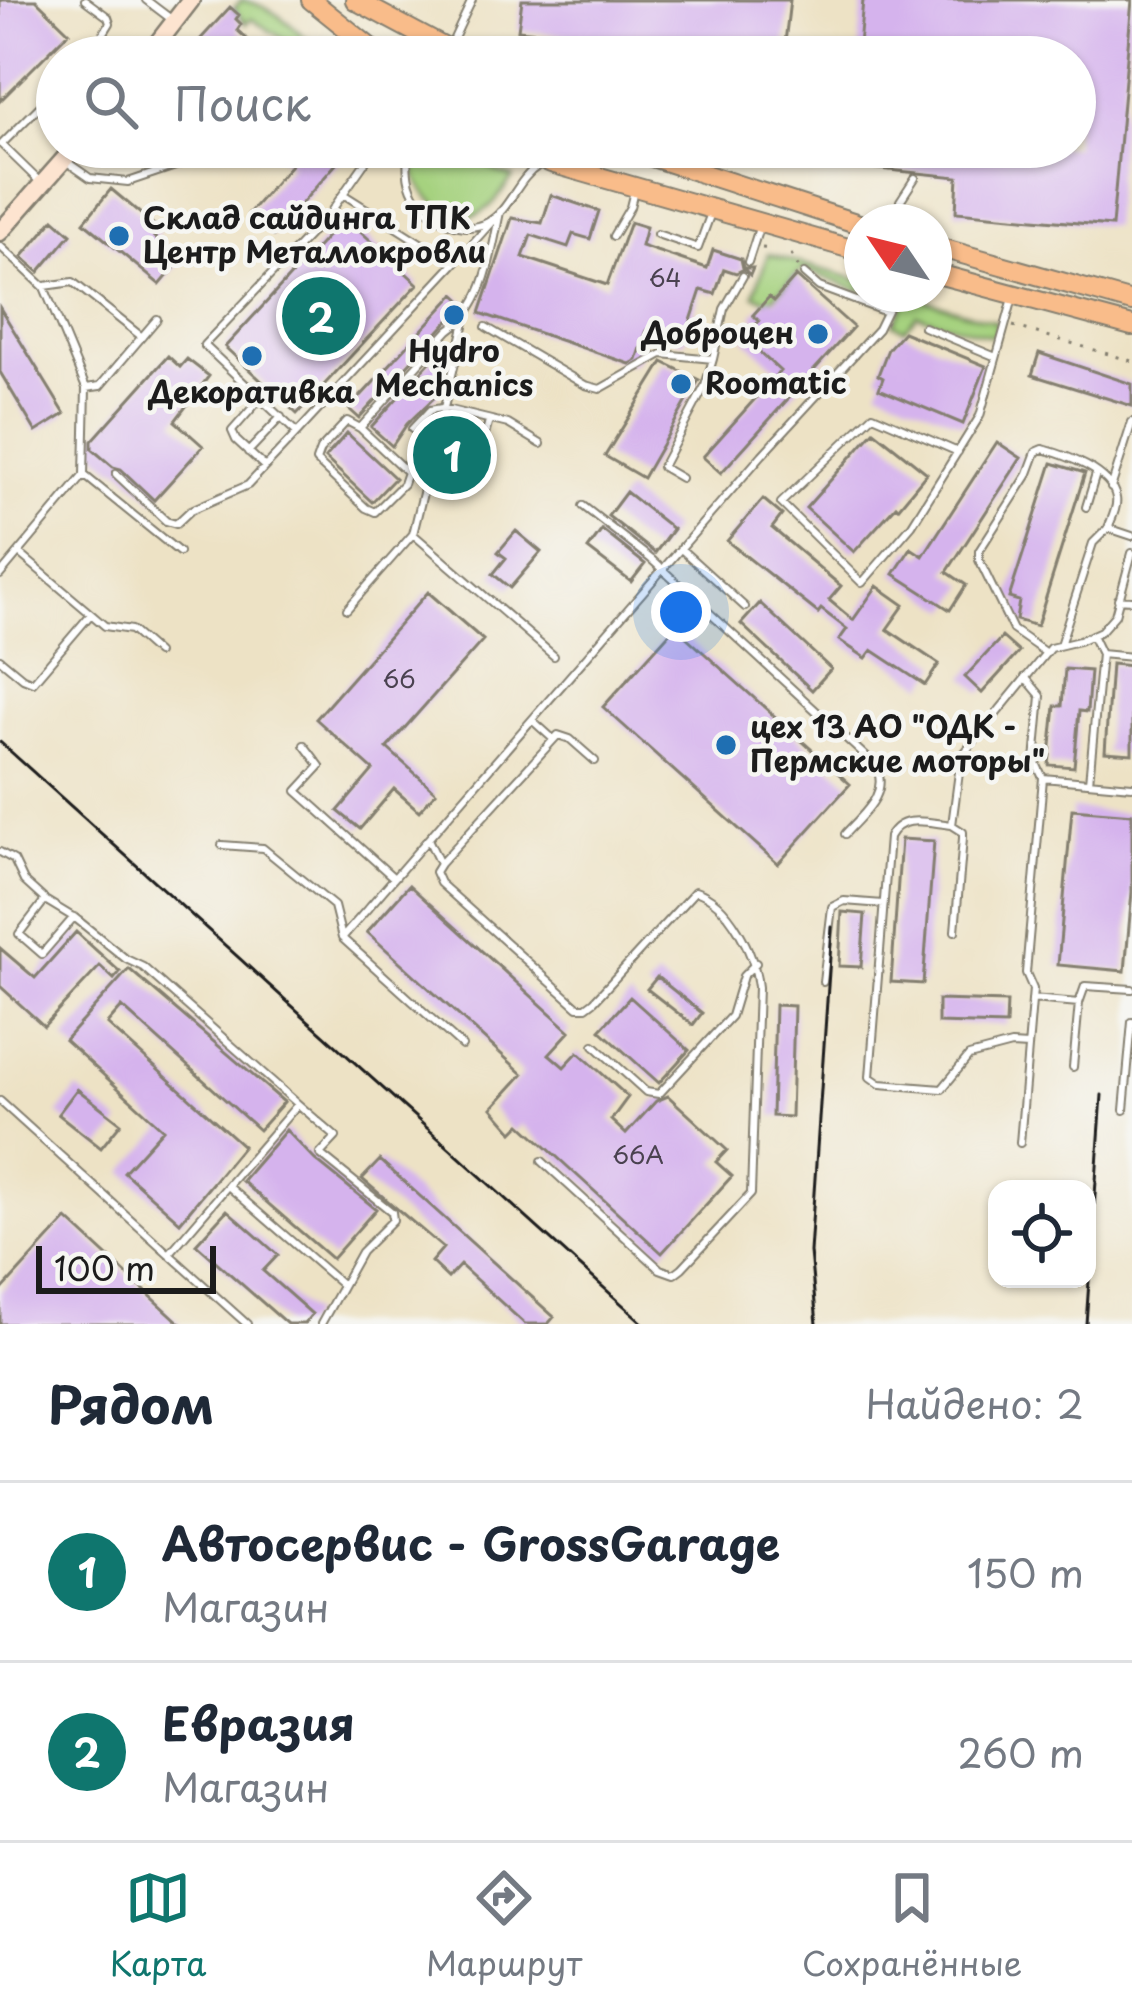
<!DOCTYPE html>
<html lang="ru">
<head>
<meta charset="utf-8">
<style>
	:root { --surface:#fff; --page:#f2f2f3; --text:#1f2937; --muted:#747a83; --line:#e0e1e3; --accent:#0f766e }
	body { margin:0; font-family:"Playpen Sans",sans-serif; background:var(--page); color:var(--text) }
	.controls { position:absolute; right:36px; bottom:36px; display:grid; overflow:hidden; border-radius:24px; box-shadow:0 3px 9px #0004 }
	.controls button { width:108px; height:108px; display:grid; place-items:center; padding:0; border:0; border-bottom:3px solid var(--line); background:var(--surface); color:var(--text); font:60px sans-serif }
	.compass { position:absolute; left:844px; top:204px; width:108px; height:108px; border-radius:50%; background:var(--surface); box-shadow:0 3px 9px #0004; rotate:305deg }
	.scale { position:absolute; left:36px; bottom:30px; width:180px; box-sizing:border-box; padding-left:12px; border:6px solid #1c1c1c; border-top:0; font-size:33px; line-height:42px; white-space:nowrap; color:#1c1c1c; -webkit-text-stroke:9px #f6f6f2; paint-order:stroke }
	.you { position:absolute; left:681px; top:612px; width:42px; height:42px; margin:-30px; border:9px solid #fff; border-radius:50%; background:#1a73e8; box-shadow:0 0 0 18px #1a73e833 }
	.badge { display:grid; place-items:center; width:78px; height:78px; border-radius:50%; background:var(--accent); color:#fff; font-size:39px; font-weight:700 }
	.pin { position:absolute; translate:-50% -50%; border:6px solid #fff; box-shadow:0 3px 12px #0006 }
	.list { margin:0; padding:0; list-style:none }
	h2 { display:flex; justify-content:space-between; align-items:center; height:156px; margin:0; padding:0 48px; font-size:51px }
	h2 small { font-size:39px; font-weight:400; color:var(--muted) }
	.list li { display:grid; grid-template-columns:78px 1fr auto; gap:36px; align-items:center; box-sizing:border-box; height:180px; padding:0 48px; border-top:3px solid var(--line) }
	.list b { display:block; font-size:45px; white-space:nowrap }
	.list p { margin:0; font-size:39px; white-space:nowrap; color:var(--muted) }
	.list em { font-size:39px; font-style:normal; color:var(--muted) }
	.icon { flex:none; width:66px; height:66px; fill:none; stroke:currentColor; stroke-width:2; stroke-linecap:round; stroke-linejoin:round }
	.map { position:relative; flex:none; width:1132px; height:1324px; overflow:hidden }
	.search { position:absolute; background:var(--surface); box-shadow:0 3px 9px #0004; left:36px; right:36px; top:36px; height:132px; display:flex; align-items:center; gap:30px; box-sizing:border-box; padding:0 42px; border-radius:66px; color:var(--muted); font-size:45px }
	.sheet { height:516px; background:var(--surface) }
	nav { display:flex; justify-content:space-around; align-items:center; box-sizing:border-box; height:168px; border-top:3px solid var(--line); background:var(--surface); font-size:33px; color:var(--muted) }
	nav a { display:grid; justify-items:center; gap:6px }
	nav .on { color:var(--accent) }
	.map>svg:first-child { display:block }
</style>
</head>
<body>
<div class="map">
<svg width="1132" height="1324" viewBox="0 0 1132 1324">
	<rect width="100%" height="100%" fill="#f6f6f2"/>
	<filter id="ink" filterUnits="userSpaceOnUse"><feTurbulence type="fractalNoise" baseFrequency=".00833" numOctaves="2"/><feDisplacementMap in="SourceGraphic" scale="24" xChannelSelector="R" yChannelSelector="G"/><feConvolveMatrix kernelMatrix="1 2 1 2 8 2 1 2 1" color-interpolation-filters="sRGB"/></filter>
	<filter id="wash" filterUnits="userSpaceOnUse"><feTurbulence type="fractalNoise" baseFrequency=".004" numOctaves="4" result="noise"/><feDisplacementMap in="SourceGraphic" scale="48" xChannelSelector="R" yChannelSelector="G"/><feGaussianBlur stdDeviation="2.7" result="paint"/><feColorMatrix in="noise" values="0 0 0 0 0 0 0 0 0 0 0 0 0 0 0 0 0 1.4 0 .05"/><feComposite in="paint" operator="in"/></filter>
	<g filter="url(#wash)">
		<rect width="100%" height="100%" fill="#ede2c5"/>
		<path fill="#a6d27f" stroke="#61774e" stroke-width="3" d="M 241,0 C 280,7 299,35 329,57 L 313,57 L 251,19 L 246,24 L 234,9 Z
			M 418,147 L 459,147 L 499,173 L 513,177 C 502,192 490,214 470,216 C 448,218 423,197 416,176 C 414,168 417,156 418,147 Z
			M 768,254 L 862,281 L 862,292 L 803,269 L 769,301 L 754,295 Z
			M 909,295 L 997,322 L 995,337 L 917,315 L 904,329 L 893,324 Z"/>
		<g id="blocks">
			<path fill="#d5b3ed" d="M 0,0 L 36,0 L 69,32 L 0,101 Z
				M 522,0 L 790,0 L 784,51 L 688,43 L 680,54 L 670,57 L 652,56 L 634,42 L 518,30 Z
				M 863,0 L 1132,0 L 1112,226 L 956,212 L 958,177 L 848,166 L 850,147 L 1075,147 L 1075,57 L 858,57 Z
				M 230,7 L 239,15 L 236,19 L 241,24 L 237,30 L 267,57 L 184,57 Z
				M 270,147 L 351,147 L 273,236 L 248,214 L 291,165 Z
				M 111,189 L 160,230 L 154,237 L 181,260 L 160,285 L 84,222 Z
				M 551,195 L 599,211 L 590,239 L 573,234 L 568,247 L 531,235 L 523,257 L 607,285 L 630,222 L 646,227 L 641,246 L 707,268 L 713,250 L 741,259 L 743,268 L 753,268 L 750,275 L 744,269 L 736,273 L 724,269 L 715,294 L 701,290 L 684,342 L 647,330 L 637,360 L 630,364 L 480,313 L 512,218 L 542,223 Z
				M 345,217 L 418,284 L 297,414 L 225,347 Z
				M 54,219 L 71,234 L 39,272 L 22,257 Z
				M 796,276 L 853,327 L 721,473 L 703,457 L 780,371 L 744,338 L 759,321 L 753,315 L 769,297 L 774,301 Z
				M 455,294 L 465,303 L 359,418 L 349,409 Z
				M 0,308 L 65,414 L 36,432 L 0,372 Z
				M 903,332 L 986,366 L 963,424 L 879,389 L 883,378 L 878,375 L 888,349 Z
				M 439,352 L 448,360 L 434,382 L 440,392 L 407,424 L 392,446 L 371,427 Z
				M 1039,353 L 1132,384 L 1132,406 L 1032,375 Z
				M 168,356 L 180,367 L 187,359 L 209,376 L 175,421 L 203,446 L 154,500 L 121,469 L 113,467 L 92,449 L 92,441 Z
				M 663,362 L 699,380 L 643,478 L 605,456 Z
				M 448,421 L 473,427 L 459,489 L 433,484 Z
				M 874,431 L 927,473 L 898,508 L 896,506 L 854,552 L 806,508 Z
				M 347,433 L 395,478 L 372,502 L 325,458 Z
				M 997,442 L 1021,458 L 947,572 L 966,585 L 950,610 L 894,574 L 911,548 L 923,556 Z
				M 1052,463 L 1085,473 L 1037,626 L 1016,620 L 1019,601 L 1009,598 Z
				M 626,492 L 673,529 L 655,553 L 608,516 Z
				M 763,499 L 782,515 L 772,528 L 841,586 L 829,600 L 853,620 L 877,586 L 904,605 L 887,629 L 939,664 L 925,685 L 872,650 L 866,658 L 839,640 L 847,629 L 821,609 L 818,613 L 727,541 Z
				M 602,530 L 645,564 L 631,582 L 588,549 Z
				M 516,531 L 541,552 L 510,588 L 493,574 L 506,558 L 498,552 Z
				M 428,592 L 483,640 L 387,748 L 436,792 L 419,811 L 394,789 L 360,829 L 338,811 L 373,770 L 316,719 Z
				M 760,603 L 831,669 L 812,690 L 741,624 Z
				M 675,627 L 850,784 L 778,864 L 603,707 Z
				M 1002,637 L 1019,652 L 982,693 L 965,677 Z
				M 1111,664 L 1132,666 L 1132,754 L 1105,752 Z
				M 1065,669 L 1090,671 L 1087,712 L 1079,711 L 1074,767 L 1049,765 L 1055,706 L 1062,706 Z
				M 1072,809 L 1132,814 L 1132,892 L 1125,971 L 1058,965 Z
				M 901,839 L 934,841 L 923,984 L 891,982 Z
				M 409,885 L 570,1031 L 549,1054 L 564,1067 L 578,1052 L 628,1097 L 611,1120 L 626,1134 L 656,1101 L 668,1096 L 727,1150 L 716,1162 L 732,1176 L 662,1253 L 521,1124 L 513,1132 L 492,1108 L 523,1074 L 367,932 Z
				M 842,912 L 865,914 L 861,967 L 839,966 Z
				M 76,932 L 120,972 L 114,979 L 100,966 L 44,1026 L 0,986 L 0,948 L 35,978 Z
				M 129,969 L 284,1102 L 259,1130 L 122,1007 L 107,1024 L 243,1146 L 180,1222 L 124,1172 L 163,1129 L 65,1040 Z
				M 657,977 L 702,1013 L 693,1025 L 647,989 Z
				M 630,997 L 689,1050 L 659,1083 L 600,1030 Z
				M 938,1000 L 1007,1002 L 1006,1025 L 938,1023 Z
				M 775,1005 L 794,1006 L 791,1117 L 772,1116 Z
				M 77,1089 L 121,1123 L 101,1148 L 58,1114 Z
				M 286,1130 L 315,1160 L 376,1209 L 332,1259 L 242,1181 Z
				M 380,1160 L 554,1317 L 548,1324 L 525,1324 L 460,1265 L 448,1278 L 431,1262 L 443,1248 L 362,1179 Z
				M 227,1210 L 278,1255 L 263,1271 L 312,1314 L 304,1324 L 287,1324 L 196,1244 Z
				M 67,1219 L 181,1324 L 0,1324 L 0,1292 Z"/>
		</g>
	</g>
	<g filter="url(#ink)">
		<use href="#blocks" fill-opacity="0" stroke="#847f70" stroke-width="3"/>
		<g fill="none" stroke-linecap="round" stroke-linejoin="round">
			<g stroke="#847f70" stroke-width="10">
				<path id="service" d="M 85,0 L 108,17 L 110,23 L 89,57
					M 146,0 L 171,19
					M 450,47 L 472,0
					M 493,57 L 499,48
					M 2,144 L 57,89
					M 2,145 L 40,182
					M 376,147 L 343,194 L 454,264 L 498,215
					M 408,147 C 407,163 406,180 414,194 C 426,217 463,236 488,222 C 510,210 517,179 538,166
					M 67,162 L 90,178 L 128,182 L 232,147
					M 343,194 L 330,213 L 204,345 L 297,433 L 454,264
					M 897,222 L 900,201 L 915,178
					M 657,234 L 698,248 L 711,213
					M 613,236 L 630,207 L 634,191
					M 0,246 L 44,287 L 86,388 L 84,475 L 179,552
					M 748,262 L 760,225
					M 804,274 L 819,287 L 886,312
					M 45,286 L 73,282 L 142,337
					M 465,322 L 413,534 L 554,656
					M 486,327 L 585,385 L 600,389 L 662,354 L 713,359 L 724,309 L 743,276
					M 924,327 L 996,357
					M 86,388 L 100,386 L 157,319
					M 261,398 L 232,431 L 236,440 L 264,466
					M 360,428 L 347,421 L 320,450 L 316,461 L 366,508 L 375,512 L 403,484 L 407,472 L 360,428 L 449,330 C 486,305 491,254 500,212
					M 412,429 L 430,410 L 442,408 L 508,424 L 541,444
					M 248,452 L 281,417
					M 958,452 L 873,415 L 781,503 L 862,583 L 912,525 L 980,416 L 1013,298
					M 477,463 L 489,421
					M 116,474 L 166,521 L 176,524 L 191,510 L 248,485 L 297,433
					M 681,478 L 662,467 L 705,386 L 713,359
					M 1111,488 L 1132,422
					M 583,506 L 651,559 L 875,765 C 891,793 863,814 845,834
					M 1086,507 L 1096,474
					M 681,549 L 745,607
					M 0,575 L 84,475
					M 1118,599 L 1132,600
					M 347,609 L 413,534
					M 91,614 L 105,626 L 131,630 L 157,653
					M 1060,645 L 1093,543 L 1108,528
					M 1046,653 L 1013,630 L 979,560 L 979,551 L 1027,476 L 1036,452 L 1043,449 C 1065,455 1112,471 1116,498 C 1118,507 1111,520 1108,528 L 1132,536
					M 1101,654 L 1132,657
					M 0,659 L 23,678 L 33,682 L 91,614 L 19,553
					M 532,720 L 552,738
					M 304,745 L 320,766 L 297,791 L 394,878
					M 1043,778 L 1132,786
					M 1089,782 L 1101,654 L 1092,635
					M 952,825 C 929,823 901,813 889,837 L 870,1077 L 880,1084 L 942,1089 L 969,1056 L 1011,1045 L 1028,1046
					M 428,839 L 440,864 L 435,872 L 440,883 L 578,1007 L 586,1007 L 594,1001 L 695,891 C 729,901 755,954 758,987 L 751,1194 L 682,1268 L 674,1274 L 660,1269 L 542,1161
					M 222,845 L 263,848 L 334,906 L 342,938
					M 0,852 L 14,860 L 24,881 L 45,900 L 19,934 L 42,954 L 74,917 L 126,959 L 143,967 L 298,1104
					M 440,864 L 558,735 L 570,739 L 595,761
					M 45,900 L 73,917
					M 955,931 L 963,838 L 963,832 L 952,825 L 961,757 L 1050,648 L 1079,641 L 1101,631 L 1115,615 L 1132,553
					M 823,982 L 832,907 L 844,901 L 883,904
					M 1032,999 L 1079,1003 L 1085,986 L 1132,989
					M 594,1045 L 646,1092 L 659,1094 L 731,1016 L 743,976 L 756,963
					M 462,1046 L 342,938 L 762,455 L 878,329 L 895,294
					M 1073,1067 L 1079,1003
					M 0,1101 L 169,1254 L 298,1104 L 336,1137 L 320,1154 L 392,1212 L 393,1220 L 361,1252 L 321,1324
					M 1124,1110 L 1132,1022
					M 1020,1143 L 1033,989 L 1026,973 L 1043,778 L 1035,761 L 1041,696 L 1025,677
					M 228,1186 L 342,1285
					M 169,1254 L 247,1324"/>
			</g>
			<g stroke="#847f70" stroke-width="21">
				<path id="secondary" d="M 147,57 L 191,0
					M 0,232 L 75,147"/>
			</g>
			<g stroke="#847f70" stroke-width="22">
				<path id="primary" d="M 311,0 L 382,57
					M 355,0 L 462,57
					M 514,147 L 551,163 L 862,252
					M 621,147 L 862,225
					M 934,246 L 1132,302
					M 934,273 L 1132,326"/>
			</g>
			<path stroke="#847f70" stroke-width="3" stroke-dasharray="3 9" stroke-linecap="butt" d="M 762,248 L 773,249
				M 791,254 L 799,268
				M 1013,326 L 1132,361"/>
			<use href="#service" stroke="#fff" stroke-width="6"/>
			<use href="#secondary" stroke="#fde4d0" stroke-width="16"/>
			<use href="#primary" stroke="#f9bc8a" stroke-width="18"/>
			<path stroke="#1c1c1c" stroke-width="3" d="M 0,742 L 644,1324
				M 817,1324 L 810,1252 L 832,927
				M 1086,1324 L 1102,1095"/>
		</g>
	</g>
	<g fill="#1f6fb2" stroke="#f6f6f2" stroke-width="4.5">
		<circle cx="119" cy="236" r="12"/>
		<circle cx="454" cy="315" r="12"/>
		<circle cx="818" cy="334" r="12"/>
		<circle cx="252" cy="356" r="12"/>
		<circle cx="681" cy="384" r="12"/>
		<circle cx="726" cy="745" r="12"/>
	</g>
	<g text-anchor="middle" stroke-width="9" stroke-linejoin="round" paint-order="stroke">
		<g font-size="24" fill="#4a4250">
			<text x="665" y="287">64</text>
			<text x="399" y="688">66</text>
			<text x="638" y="1164">66А</text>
		</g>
		<g font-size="30" font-weight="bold" fill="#1c1c1c" stroke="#f6f6f2" text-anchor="start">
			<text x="143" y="229">Склад сайдинга ТПК<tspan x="143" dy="34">Центр Металлокровли</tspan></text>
			<text x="794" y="344" text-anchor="end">Доброцен</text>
			<text x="454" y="362" text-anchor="middle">Hydro<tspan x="454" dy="34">Mechanics</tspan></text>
			<text x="705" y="394">Roomatic</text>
			<text x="252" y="403" text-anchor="middle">Декоративка</text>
			<text x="750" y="738">цех 13 АО "ОДК -<tspan x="750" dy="34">Пермские моторы"</tspan></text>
		</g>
	</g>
</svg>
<div class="controls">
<button><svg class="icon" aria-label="locate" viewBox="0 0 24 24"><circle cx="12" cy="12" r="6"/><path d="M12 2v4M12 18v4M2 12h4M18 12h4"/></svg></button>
</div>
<svg class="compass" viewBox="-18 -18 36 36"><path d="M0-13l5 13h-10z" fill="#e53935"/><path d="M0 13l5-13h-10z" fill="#747a83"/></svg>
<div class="scale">100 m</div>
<div class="you"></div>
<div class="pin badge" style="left:452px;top:455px">1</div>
<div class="pin badge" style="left:321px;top:316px">2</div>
<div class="search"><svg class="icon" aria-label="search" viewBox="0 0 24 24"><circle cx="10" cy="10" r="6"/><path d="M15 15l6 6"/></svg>Поиск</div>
</div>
<section class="sheet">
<h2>Рядом<small>Найдено: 2</small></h2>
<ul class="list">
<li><span class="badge">1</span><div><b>Автосервис - GrossGarage</b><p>Магазин</p></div><em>150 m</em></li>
<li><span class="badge">2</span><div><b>Евразия</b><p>Магазин</p></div><em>260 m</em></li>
</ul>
</section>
<nav>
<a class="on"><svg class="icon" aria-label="map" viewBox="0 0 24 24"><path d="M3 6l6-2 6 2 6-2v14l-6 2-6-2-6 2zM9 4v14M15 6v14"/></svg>Карта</a>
<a><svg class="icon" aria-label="directions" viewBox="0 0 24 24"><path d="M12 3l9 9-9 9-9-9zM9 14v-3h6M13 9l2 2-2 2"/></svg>Маршрут</a>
<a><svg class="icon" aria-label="saved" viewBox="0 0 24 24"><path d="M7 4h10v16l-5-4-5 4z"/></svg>Сохранённые</a>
</nav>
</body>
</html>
